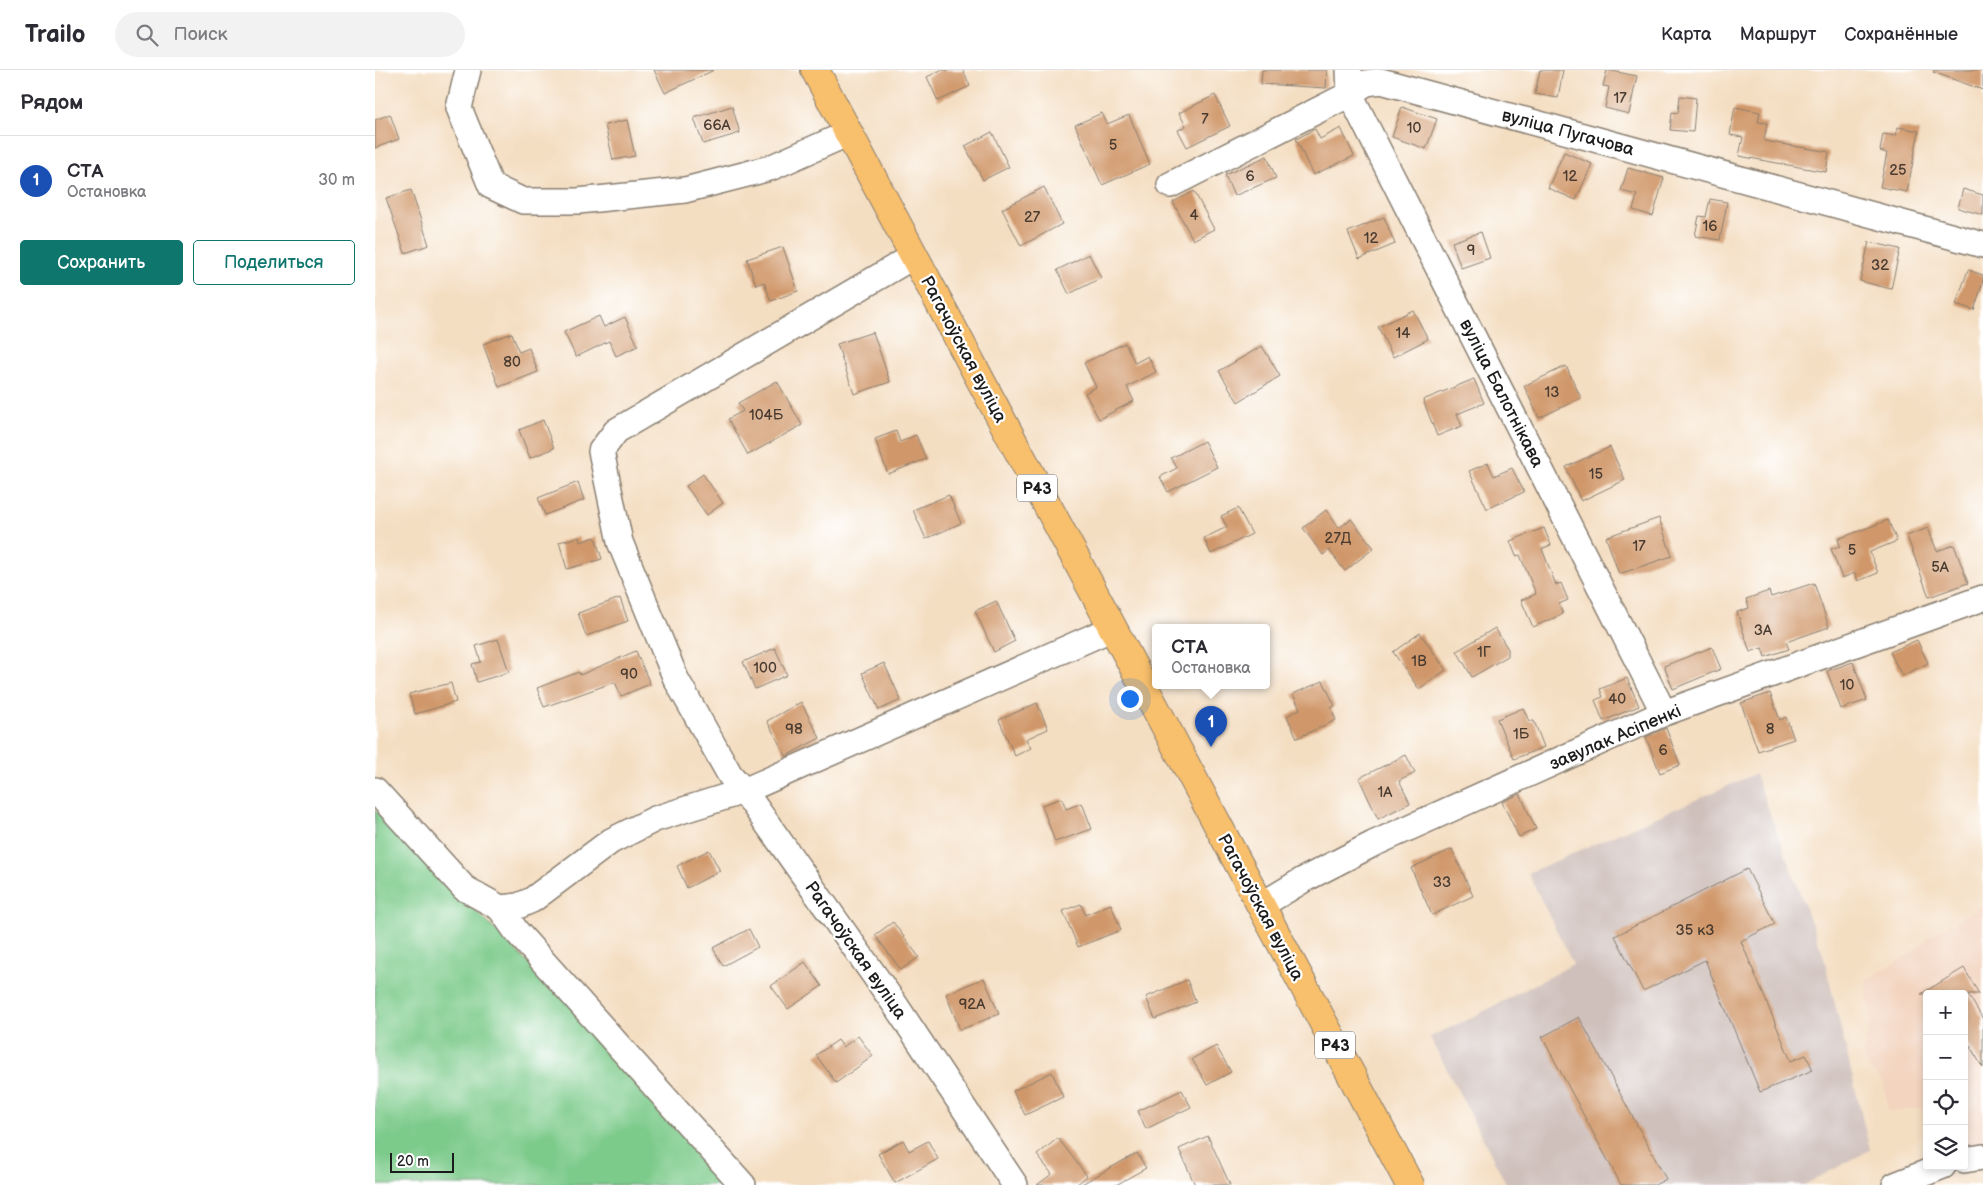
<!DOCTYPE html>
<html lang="ru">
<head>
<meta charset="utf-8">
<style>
	:root { --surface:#fff; --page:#f2f2f3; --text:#2b2b33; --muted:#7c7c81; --line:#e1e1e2; --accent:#0f766e }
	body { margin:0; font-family:"Balsamiq Sans",sans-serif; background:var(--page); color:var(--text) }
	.controls { position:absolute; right:15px; bottom:15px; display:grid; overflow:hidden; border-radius:5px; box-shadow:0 2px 8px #0003 }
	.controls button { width:45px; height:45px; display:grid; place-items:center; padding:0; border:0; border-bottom:1px solid var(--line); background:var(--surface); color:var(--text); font:25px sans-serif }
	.scale { position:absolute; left:15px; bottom:12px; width:64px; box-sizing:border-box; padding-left:5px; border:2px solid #1c1c1c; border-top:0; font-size:14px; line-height:18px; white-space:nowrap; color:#1c1c1c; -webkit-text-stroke:4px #fff; paint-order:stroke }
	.you { position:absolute; left:754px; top:628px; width:18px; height:18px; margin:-12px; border:4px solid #fff; border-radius:50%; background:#1a73e8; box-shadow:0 0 0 8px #1a73e833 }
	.badge { display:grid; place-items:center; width:32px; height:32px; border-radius:50%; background:var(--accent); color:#fff; font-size:16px; font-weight:700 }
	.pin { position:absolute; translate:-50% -41px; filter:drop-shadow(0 1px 2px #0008) }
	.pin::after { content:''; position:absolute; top:26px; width:18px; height:15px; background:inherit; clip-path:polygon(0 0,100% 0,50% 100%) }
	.popup { position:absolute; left:777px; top:554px; width:118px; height:65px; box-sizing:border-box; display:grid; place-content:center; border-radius:5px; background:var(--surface); filter:drop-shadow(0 1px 4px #0005); font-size:16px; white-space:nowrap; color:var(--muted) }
	.popup b { font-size:19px; color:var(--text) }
	.popup::after { content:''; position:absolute; left:50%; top:100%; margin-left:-10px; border:10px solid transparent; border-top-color:var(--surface) }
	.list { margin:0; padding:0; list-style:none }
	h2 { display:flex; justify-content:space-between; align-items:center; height:65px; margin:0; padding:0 20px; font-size:21px }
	h2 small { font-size:16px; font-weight:400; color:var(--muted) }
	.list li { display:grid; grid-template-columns:32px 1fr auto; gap:15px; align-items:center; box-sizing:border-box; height:90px; padding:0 20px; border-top:1px solid var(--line) }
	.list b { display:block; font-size:19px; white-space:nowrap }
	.list p { margin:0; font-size:16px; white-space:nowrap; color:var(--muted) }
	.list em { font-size:16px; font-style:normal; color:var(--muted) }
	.actions { display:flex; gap:10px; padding:15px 20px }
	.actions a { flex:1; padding:11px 0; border:1px solid var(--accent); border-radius:5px; text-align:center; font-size:18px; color:var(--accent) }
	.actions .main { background:var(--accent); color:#fff }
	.icon { flex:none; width:28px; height:28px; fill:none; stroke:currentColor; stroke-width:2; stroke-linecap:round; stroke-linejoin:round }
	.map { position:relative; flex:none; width:1608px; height:1115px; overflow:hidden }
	header { display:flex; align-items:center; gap:30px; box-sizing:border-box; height:70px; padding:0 25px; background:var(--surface); border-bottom:1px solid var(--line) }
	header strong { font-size:24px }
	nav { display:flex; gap:28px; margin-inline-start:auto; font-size:18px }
	.search { width:350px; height:45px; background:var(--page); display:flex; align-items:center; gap:12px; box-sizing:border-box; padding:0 18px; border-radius:28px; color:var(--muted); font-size:19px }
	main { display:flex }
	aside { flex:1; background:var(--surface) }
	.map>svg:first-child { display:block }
</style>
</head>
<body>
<header>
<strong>Trailo</strong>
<div class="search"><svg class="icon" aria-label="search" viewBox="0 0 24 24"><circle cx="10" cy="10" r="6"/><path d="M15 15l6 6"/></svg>Поиск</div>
<nav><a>Карта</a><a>Маршрут</a><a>Сохранённые</a></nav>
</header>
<main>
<aside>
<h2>Рядом<small></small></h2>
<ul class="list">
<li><span class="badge" style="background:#1a4fb4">1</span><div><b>СТА</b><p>Остановка</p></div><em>30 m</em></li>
</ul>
<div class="actions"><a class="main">Сохранить</a><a>Поделиться</a></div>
</aside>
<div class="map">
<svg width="1608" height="1115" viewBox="0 0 1608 1115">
	<rect width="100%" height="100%" fill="#fff"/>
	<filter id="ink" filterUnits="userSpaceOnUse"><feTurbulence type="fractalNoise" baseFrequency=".02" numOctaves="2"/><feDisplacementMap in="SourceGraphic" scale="10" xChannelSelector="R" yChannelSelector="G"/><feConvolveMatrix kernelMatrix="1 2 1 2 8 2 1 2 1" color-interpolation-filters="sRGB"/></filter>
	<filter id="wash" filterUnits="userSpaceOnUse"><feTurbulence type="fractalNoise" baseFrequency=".0096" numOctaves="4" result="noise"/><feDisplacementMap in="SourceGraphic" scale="20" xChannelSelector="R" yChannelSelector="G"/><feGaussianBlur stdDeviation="1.12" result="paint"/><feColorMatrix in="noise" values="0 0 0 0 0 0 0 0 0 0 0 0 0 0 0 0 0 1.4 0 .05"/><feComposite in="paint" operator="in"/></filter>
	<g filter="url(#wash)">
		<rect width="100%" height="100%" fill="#f4dec2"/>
		<path fill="#f3d4bf" d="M 1608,835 L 1608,1076 L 1589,1081 L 1589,924 L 1552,924 L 1552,1041 L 1545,1038 L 1513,1042 L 1509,1013 L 1496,1001 L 1488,986 L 1495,951 L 1491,910 L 1536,884 L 1554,867 Z"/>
		<path fill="#cfc0bb" d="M 1380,704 L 1448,884 L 1495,1080 L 1429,1115 L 1132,1115 L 1055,967 L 1098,947 L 1198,894 L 1153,803 Z"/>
		<path fill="#7dcb8b" stroke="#4c7454" d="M 0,740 L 222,962 L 361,1115 L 0,1115 Z"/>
		<g id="blocks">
			<path fill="#d0986a" d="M 279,0 L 339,0 L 290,23 Z
				M 566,0 L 588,0 L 595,16 L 563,31 L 552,7 Z
				M 887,0 L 952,0 L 951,18 L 886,14 Z
				M 1165,0 L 1188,0 L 1183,28 L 1160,24 Z
				M 1232,0 L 1262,6 L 1254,44 L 1230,38 L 1234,17 L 1228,16 Z
				M 1559,0 L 1608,0 L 1608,20 L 1558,2 Z
				M 840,25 L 855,56 L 812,77 L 803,60 L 811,56 L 804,43 Z
				M 1305,26 L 1321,28 L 1318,62 L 1295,60 L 1297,42 L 1303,43 Z
				M 357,36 L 365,63 L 328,74 L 319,48 Z
				M 1027,37 L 1062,49 L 1051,79 L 1017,67 Z
				M 1360,37 L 1385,42 L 1383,52 L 1392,53 L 1389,71 L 1454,82 L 1451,102 L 1364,86 L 1368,67 L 1355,65 Z
				M 727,43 L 732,54 L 754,45 L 775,94 L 727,115 L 700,55 Z
				M 15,44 L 24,69 L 0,78 L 0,50 Z
				M 252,50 L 260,86 L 238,90 L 230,55 Z
				M 1523,57 L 1544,61 L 1532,122 L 1505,117 L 1512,83 L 1505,81 L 1508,64 L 1521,66 Z
				M 966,58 L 979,86 L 938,105 L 921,69 L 940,59 L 945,69 Z
				M 617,62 L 634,97 L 608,110 L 590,76 Z
				M 1189,82 L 1217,94 L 1201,130 L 1173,118 Z
				M 892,86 L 901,108 L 859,126 L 850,105 Z
				M 1253,98 L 1289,108 L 1278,146 L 1258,140 L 1262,125 L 1246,121 Z
				M 669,117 L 687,154 L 646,176 L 627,139 Z
				M 1588,119 L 1608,125 L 1608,145 L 1583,138 Z
				M 36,120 L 54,175 L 30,183 L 11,128 Z
				M 819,121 L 839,159 L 818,170 L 798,132 Z
				M 1335,129 L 1352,132 L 1345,170 L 1320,166 L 1324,146 L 1331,147 Z
				M 1009,147 L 1020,174 L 984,189 L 973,162 Z
				M 1106,162 L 1115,188 L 1086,198 L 1077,172 Z
				M 1494,172 L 1525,179 L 1516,219 L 1485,211 Z
				M 408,177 L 423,221 L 396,231 L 389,212 L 381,215 L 372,189 Z
				M 714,184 L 726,208 L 694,224 L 682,200 Z
				M 1593,200 L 1608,205 L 1608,212 L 1599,240 L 1581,234 Z
				M 1038,240 L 1053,269 L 1018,287 L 1003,257 Z
				M 224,246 L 229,257 L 250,247 L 263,276 L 241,286 L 234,271 L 201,287 L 189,262 Z
				M 498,262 L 515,312 L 479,324 L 462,274 Z
				M 137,263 L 144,282 L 154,278 L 163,302 L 124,317 L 108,274 Z
				M 750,273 L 760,293 L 773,286 L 781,302 L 752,317 L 759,331 L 724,349 L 710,323 L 721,317 L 709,293 Z
				M 887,276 L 905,306 L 863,332 L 844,301 Z
				M 1191,296 L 1206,328 L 1164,348 L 1149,316 Z
				M 1099,309 L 1109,333 L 1082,344 L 1087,356 L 1062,366 L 1048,330 Z
				M 402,311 L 427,355 L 373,385 L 353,349 L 368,341 L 363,333 Z
				M 168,350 L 179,378 L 155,388 L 144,360 Z
				M 521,361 L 525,372 L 541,365 L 551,389 L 513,404 L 500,369 Z
				M 829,371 L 842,397 L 793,422 L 785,407 L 802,398 L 796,388 Z
				M 1235,377 L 1250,410 L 1206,431 L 1191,397 Z
				M 1113,393 L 1119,406 L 1137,398 L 1149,422 L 1112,439 L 1094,401 Z
				M 328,404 L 348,433 L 332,445 L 311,416 Z
				M 203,412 L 209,430 L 170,445 L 163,428 Z
				M 574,425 L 586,453 L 551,469 L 538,440 Z
				M 863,438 L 877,464 L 836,484 L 829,468 L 852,457 L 846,446 Z
				M 951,440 L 964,458 L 976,449 L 999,478 L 970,501 L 954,480 L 948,485 L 928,458 Z
				M 1284,448 L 1297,486 L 1244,504 L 1231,467 Z
				M 1513,450 L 1522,471 L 1495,482 L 1503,503 L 1483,511 L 1480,503 L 1467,508 L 1456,479 L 1465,476 L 1463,469 Z
				M 1169,458 L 1176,475 L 1167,479 L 1181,515 L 1186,513 L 1193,530 L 1184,534 L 1188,544 L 1158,557 L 1146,530 L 1161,524 L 1145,485 L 1141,486 L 1135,471 Z
				M 1553,458 L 1562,481 L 1579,475 L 1593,513 L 1554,527 L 1532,466 Z
				M 204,467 L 205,472 L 220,467 L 227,489 L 192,499 L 184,472 Z
				M 1439,513 L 1454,557 L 1411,572 L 1414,579 L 1390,587 L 1387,578 L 1375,582 L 1362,542 L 1374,538 L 1371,529 L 1394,521 L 1396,527 Z
				M 245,528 L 253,551 L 211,566 L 203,543 Z
				M 621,531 L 640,571 L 619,582 L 600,541 Z
				M 1120,558 L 1133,579 L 1133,586 L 1097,607 L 1082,581 Z
				M 1045,563 L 1071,600 L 1044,619 L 1018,582 Z
				M 123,569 L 134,602 L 102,612 L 97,594 L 106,592 L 101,576 Z
				M 1542,570 L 1553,593 L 1527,606 L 1515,582 Z
				M 1337,577 L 1346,599 L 1298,619 L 1289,596 Z
				M 400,578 L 412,605 L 380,619 L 368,592 Z
				M 261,581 L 275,614 L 246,626 L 240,612 L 169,637 L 162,618 L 204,602 L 205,605 Z
				M 1478,592 L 1492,630 L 1466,639 L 1452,601 Z
				M 509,593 L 526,630 L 504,640 L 487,603 Z
				M 1252,608 L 1264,636 L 1228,651 L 1220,630 L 1228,627 L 1225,619 Z
				M 948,611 L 960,636 L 956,638 L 961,650 L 922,668 L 912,646 L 925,639 L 918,624 Z
				M 76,613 L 81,632 L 40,644 L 34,624 Z
				M 1395,623 L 1405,650 L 1411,647 L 1419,669 L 1383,681 L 1366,633 Z
				M 426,632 L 445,668 L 411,686 L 392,651 Z
				M 662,633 L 673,659 L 651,669 L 656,678 L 640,686 L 624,650 Z
				M 1148,638 L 1154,651 L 1159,651 L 1169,677 L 1139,689 L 1122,649 Z
				M 1291,658 L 1305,695 L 1285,703 L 1271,667 Z
				M 1031,685 L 1040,703 L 1024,711 L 1035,733 L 1003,749 L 984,708 Z
				M 1145,724 L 1161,759 L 1144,767 L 1127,732 Z
				M 687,728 L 691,739 L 707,733 L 717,759 L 680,772 L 667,735 Z
				M 1077,779 L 1098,826 L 1057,845 L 1036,798 Z
				M 334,780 L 345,801 L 312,818 L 302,796 Z
				M 1372,799 L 1400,854 L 1366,871 L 1416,991 L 1431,985 L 1438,1000 L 1385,1022 L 1330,890 L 1268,921 L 1240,866 Z
				M 706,834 L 710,845 L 736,834 L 746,860 L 703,877 L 688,841 Z
				M 518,852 L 544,887 L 526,900 L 500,865 Z
				M 374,859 L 383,877 L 348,896 L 338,878 Z
				M 430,892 L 447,916 L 413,939 L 396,916 Z
				M 1589,898 L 1604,924 L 1593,924 L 1608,949 L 1608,998 L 1589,966 L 1589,924 L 1546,924 Z
				M 609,908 L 624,944 L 585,960 L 571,924 Z
				M 812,910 L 821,932 L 780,949 L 771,927 Z
				M 1204,947 L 1291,1109 L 1280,1115 L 1246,1115 L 1167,967 Z
				M 483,966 L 498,986 L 461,1013 L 441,985 L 463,970 L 468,977 Z
				M 841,976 L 856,1002 L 832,1015 L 817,989 Z
				M 677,1002 L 688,1027 L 650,1045 L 638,1021 Z
				M 807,1020 L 816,1037 L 771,1059 L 763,1041 Z
				M 833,1066 L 855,1115 L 820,1115 L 804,1079 Z
				M 683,1068 L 712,1106 L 701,1115 L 662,1115 L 677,1104 L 662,1085 Z
				M 528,1070 L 534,1081 L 553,1071 L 563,1089 L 520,1113 L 503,1084 Z
				M 762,1083 L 771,1098 L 741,1115 L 705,1115 Z"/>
		</g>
	</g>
	<g filter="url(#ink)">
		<use href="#blocks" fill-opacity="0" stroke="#887d6f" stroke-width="1"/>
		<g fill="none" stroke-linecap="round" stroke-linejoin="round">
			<g stroke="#887d6f" stroke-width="28">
				<path id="minor" d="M 93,0 L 84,38 L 116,116 L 148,131 L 203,131 L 310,120 L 395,98 L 474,63
					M 974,0 L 975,24 L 1289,643
					M 795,115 L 975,24 L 991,13 L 1006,11 L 1608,175
					M 539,186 L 241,361 L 226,381 L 245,472 L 301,609 L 355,705 L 369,721 L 519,933 L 640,1115
					M 0,720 L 89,818 L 125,838 L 141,861 L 368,1115
					M 885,836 L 928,810 L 998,774 L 1289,643 L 1608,528
					M 125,838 L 143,836 L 157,830 L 236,771 L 280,749 L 369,721 L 738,558
					M 1589,1090 L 1608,1087
					M 1520,1115 L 1568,1096"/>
			</g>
			<g stroke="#887d6f" stroke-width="30">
				<path id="major" d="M 440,0 L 1035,1115"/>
			</g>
			<use href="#minor" stroke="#fff" stroke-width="25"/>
			<use href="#major" stroke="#f8bf6c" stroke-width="28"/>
		</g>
	</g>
	<g text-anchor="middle" stroke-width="4.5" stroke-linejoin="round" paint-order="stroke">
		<g font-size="15" fill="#493b30">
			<text x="1245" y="33">17</text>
			<text x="830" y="54">7</text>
			<text x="342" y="60">66А</text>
			<text x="1039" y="63">10</text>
			<text x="738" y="80">5</text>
			<text x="1523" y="105">25</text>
			<text x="875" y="111">6</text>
			<text x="1195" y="111">12</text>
			<text x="819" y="150">4</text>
			<text x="657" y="152">27</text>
			<text x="1335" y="161">16</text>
			<text x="996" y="173">12</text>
			<text x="1096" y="185">9</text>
			<text x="1505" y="200">32</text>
			<text x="1028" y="268">14</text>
			<text x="137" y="297">80</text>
			<text x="1177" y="327">13</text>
			<text x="391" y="350">104Б</text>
			<text x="1221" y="409">15</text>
			<text x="963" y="473">27Д</text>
			<text x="1264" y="481">17</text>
			<text x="1477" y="485">5</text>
			<text x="1565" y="502">5А</text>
			<text x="1388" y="565">3А</text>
			<text x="1109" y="587">1Г</text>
			<text x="1044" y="596">1В</text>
			<text x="390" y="603">100</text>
			<text x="254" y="609">90</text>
			<text x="1472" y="620">10</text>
			<text x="1242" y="634">40</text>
			<text x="419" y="664">98</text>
			<text x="1395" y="664">8</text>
			<text x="1146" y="669">1Б</text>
			<text x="1288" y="685">6</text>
			<text x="1010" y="727">1А</text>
			<text x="1067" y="817">33</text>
			<text x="1320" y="865">35 к3</text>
			<text x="597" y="939">92А</text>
		</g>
		<g fill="#fff" stroke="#606060" stroke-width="1">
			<rect x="642" y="404.5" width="40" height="27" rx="4"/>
			<rect x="940" y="961.5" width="40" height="27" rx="4"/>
		</g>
		<g font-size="16" font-weight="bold" fill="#1c1c1c">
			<text x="662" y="424">Р43</text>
			<text x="960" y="981">Р43</text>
		</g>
		<g font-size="18" fill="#1c1c1c" stroke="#fff">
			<text transform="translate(1193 62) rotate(15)" y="6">вуліца Пугачова</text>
			<text transform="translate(589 279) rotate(62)" y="6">Рагачоўская вуліца</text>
			<text transform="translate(1127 323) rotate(63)" y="6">вуліца Балотнікава</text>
			<text transform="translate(1240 667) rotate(-23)" y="6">завулак Асіпенкі</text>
			<text transform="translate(886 837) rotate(62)" y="6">Рагачоўская вуліца</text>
			<text transform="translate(481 880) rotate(55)" y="6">Рагачоўская вуліца</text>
		</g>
	</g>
</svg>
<div class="controls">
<button>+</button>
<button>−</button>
<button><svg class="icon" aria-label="locate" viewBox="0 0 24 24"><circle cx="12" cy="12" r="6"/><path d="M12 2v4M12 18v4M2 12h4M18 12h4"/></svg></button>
<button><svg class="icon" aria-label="layers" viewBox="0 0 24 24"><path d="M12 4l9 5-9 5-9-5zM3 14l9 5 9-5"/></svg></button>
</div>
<div class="scale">20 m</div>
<div class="you"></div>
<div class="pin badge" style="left:836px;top:677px;background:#1a4fb4">1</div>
<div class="popup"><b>СТА</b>Остановка</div>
</div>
</main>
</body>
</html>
